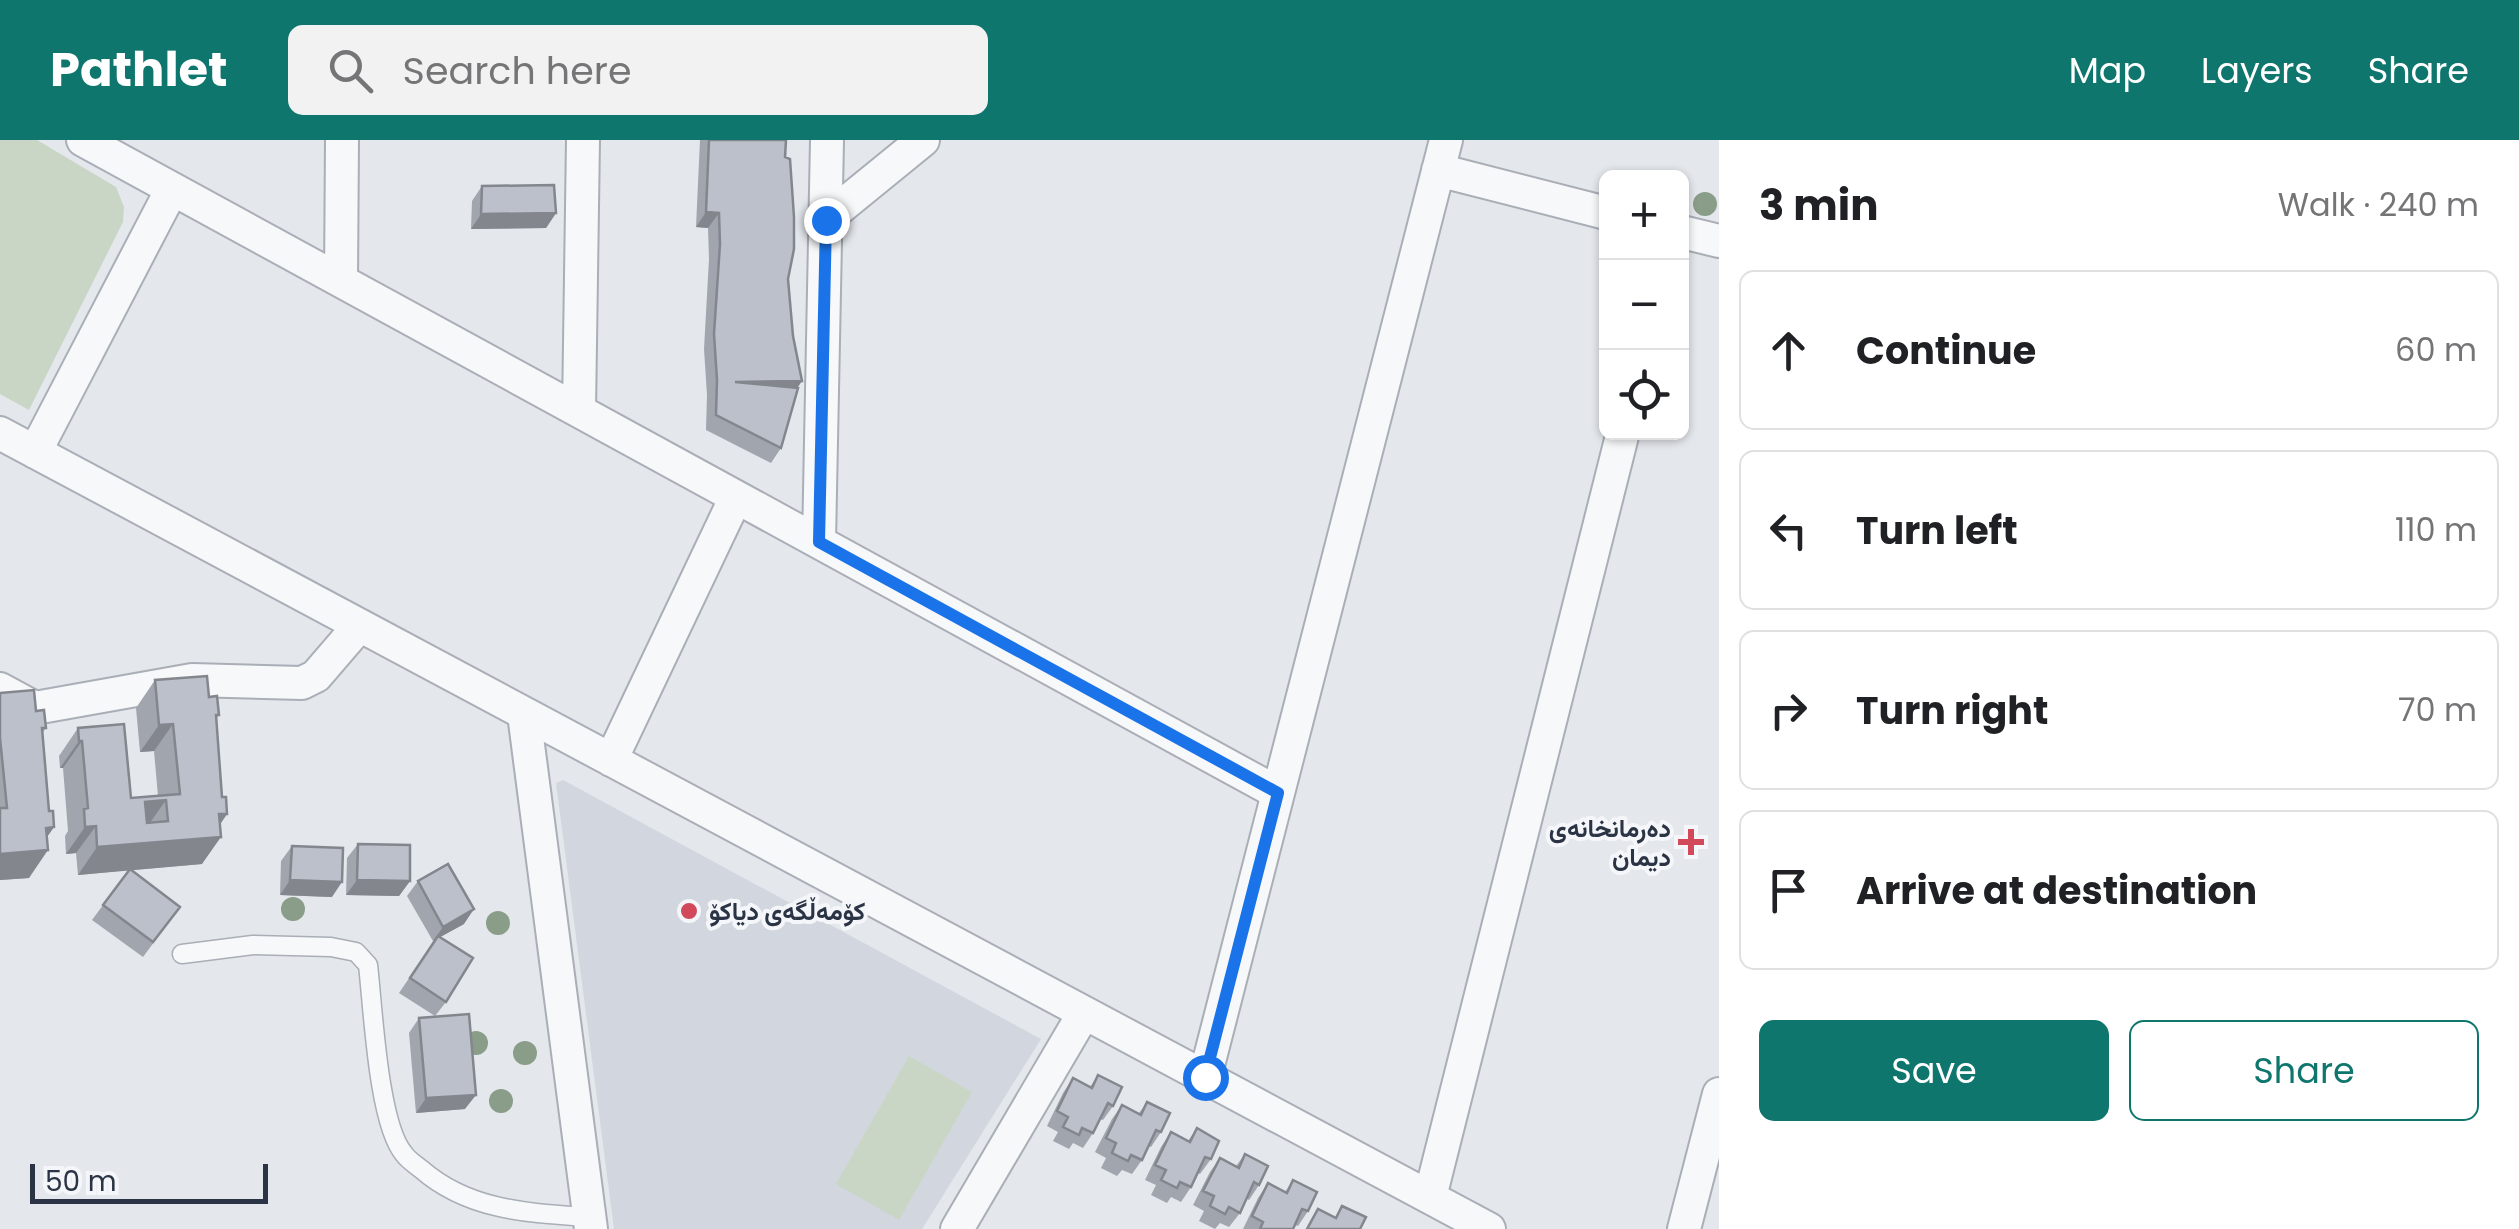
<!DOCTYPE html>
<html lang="en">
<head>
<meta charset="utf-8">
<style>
	:root { --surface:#fff; --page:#f2f2f2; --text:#202124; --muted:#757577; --line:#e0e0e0; --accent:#0f766e }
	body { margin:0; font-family:Poppins,Vazirmatn,sans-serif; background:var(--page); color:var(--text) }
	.controls { position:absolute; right:30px; top:30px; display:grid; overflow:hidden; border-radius:15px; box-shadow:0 2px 8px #0004 }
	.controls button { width:90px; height:90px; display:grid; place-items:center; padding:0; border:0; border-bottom:2px solid var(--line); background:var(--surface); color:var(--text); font:50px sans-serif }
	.scale { position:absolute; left:30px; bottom:25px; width:238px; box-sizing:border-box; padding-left:10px; border:5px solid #2b3445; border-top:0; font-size:28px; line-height:35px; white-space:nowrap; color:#2b3445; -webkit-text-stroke:8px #f4f6f9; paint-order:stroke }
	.stop { position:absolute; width:30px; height:30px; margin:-22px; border:8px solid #1a73e8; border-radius:50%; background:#fff }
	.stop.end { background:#1a73e8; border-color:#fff; box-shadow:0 2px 10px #0008 }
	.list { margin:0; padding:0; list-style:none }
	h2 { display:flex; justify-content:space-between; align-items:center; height:130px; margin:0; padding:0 40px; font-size:42px }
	h2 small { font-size:32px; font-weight:400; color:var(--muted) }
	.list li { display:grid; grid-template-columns:65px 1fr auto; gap:30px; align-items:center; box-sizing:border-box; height:160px; margin:0 20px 20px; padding:0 20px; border:2px solid var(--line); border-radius:15px }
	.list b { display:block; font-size:38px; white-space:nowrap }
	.list em { font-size:32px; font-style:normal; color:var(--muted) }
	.actions { display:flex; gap:20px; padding:30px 40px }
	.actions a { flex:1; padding:22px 0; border:2px solid var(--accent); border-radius:15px; text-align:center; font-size:35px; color:var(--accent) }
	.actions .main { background:var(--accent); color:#fff }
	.icon { flex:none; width:55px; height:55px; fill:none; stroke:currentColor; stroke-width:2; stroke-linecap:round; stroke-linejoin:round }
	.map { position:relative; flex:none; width:1719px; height:1089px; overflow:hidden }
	header { display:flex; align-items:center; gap:60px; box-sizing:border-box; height:140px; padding:0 50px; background:var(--accent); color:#fff }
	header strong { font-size:48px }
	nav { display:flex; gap:55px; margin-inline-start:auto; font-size:35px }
	.search { width:700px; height:90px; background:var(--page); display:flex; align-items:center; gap:25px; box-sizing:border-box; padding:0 35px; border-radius:15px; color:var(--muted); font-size:38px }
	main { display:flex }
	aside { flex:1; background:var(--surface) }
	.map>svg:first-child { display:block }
</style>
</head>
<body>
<header>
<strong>Pathlet</strong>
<div class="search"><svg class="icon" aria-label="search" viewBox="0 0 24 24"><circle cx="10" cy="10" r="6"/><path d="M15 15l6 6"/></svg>Search here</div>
<nav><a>Map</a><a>Layers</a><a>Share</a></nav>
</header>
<main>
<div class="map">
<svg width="1719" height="1089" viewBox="0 0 1719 1089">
	<rect width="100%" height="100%" fill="#e4e7ec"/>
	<path fill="#d2d6de" d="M 563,640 L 1041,899 L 922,1089 L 614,1089 L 556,643 Z"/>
	<path fill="#c9d6c5" d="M 0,0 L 37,0 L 116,47 L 124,67 L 123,82 L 29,270 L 0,254 Z
		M 909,916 L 972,952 L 899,1080 L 836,1044 Z"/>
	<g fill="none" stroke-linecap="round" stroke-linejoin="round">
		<g stroke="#a9aeb7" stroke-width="21">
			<path id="lane" d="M 182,814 L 253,805 L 331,807 L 356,812 L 368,825 C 373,867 378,984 404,1014 C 408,1020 416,1025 421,1029 C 469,1071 529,1073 589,1077"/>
		</g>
		<g stroke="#a9aeb7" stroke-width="36">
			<path id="street" d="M 83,0 L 1278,653
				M 1438,30 L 1606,73
				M 826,79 L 923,0
				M 1682,92 L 1719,101
				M 341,141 L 342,0
				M 579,271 L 583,0
				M 0,293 L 1489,1089
				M 35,312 L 172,49
				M 819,402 L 827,0
				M 0,549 L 35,568 L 192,540 L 302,543 L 316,536 L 359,486
				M 524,574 L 591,1089
				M 611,620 L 736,357
				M 1205,937 L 1446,0
				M 1430,1057 L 1623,292
				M 957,1089 L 1084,873
				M 1684,1089 L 1719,954"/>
		</g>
		<use href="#lane" stroke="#f7f8fa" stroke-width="18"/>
		<use href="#street" stroke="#f7f8fa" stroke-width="32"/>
	</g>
	<g fill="#899d89">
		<circle cx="1705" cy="64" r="12"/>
		<circle cx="293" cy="769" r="12"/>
		<circle cx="498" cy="783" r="12"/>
		<circle cx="476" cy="903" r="12"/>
		<circle cx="525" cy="913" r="12"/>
		<circle cx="501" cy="961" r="12"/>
	</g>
	<path fill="#a1a5ae" d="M 700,0 L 786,0 L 788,139 L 797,248 L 781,308 L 771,323 L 706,290 L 707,255 L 704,209 L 709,119 L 708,88 L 696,87 Z
		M 482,46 L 556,73 L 546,88 L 471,89 L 472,61 Z
		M 155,540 L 209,557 L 219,575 L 216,579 L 222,657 L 227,674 L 220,684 L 202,724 L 132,730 L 180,767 L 143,817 L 92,780 L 129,730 L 78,735 L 76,713 L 66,714 L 65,696 L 68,691 L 63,628 L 60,628 L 59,616 L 78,588 L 131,658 L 158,656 L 154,611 L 140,612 L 136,568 Z
		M 0,553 L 36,571 L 46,588 L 43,592 L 49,671 L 54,687 L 47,697 L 29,738 L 0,740 Z
		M 358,704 L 410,741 L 399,756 L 346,755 L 347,718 Z
		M 292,706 L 332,757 L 280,755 L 281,721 Z
		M 418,741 L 464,784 L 440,797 L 446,862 L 435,876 L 399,853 L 435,800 L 433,801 L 407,756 Z
		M 419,878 L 465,969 L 416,973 L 409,893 Z
		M 1098,935 L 1113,966 L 1103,980 L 1100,979 L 1093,993 L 1083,1008 L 1073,1003 L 1069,1009 L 1053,1001 L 1058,992 L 1047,986 L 1063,953 L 1073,938 L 1090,947 Z
		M 1147,962 L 1161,992 L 1151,1007 L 1148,1006 L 1142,1020 L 1132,1034 L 1122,1030 L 1117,1036 L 1101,1028 L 1106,1018 L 1095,1012 L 1112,979 L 1122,965 L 1139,973 Z
		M 1197,988 L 1211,1019 L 1200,1034 L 1198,1033 L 1191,1047 L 1181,1062 L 1171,1057 L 1167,1063 L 1151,1055 L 1156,1045 L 1145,1040 L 1161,1007 L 1171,992 L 1188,1001 Z
		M 1245,1014 L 1259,1045 L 1249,1060 L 1246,1058 L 1240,1073 L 1229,1087 L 1220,1083 L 1215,1089 L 1199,1081 L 1204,1071 L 1193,1065 L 1210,1032 L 1220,1018 L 1236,1026 Z
		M 1293,1040 L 1308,1071 L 1298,1086 L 1295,1085 L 1293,1089 L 1243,1089 L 1258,1058 L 1268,1043 L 1285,1052 Z"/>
	<path fill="#83868d" d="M 706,72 L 719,73 L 708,88 L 696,87 Z
		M 556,73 L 546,88 L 471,89 L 481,74 Z
		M 802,241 L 792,256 L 735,242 Z
		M 173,584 L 154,611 L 140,612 L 159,585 Z
		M 79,601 L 82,601 L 63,628 L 60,628 Z
		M 166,660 L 147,687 L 145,662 Z
		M 219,674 L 227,674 L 211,698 L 221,697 L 202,724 L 78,735 L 97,707 Z
		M 96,686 L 76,713 L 66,714 L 85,687 Z
		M 54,687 L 37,711 L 48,710 L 29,738 L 0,740 L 0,714 L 46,688 Z
		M 290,740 L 342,742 L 332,757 L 280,755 Z
		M 357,740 L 410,741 L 399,756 L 346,755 Z
		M 474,769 L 464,784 L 433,801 L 443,787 Z
		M 476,955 L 465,969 L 416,973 L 426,958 Z"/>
	<path fill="#bbc0ca" stroke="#83868d" stroke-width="2.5" fill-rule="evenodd" d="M 709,0 L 786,0 L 785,17 L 790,19 L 794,77 L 794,109 L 788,139 L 793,196 L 802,241 L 735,242 L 798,248 L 781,308 L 716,275 L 717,240 L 714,194 L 720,104 L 719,73 L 706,72 Z
		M 554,45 L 556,73 L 481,74 L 482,46 Z
		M 207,536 L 209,557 L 217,556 L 219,575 L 216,575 L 222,657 L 226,657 L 227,674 L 219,674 L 221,697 L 97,707 L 96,686 L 85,687 L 84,669 L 88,668 L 82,601 L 79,601 L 78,588 L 124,584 L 131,658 L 180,654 L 173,584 L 159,585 L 155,540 ZM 166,660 L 168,681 L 147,683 L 145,662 Z
		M 34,550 L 36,571 L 44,570 L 46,588 L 42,588 L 49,671 L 53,671 L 54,687 L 46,688 L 48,710 L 0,714 L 0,668 L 7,668 L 0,598 L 0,553 Z
		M 358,704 L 410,705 L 410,741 L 357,740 Z
		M 292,706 L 343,708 L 342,742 L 290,740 Z
		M 448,724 L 474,769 L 443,787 L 418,741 Z
		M 130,729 L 180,767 L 153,802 L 103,765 Z
		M 438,796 L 473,818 L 446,862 L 410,838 Z
		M 469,874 L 476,955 L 426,958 L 419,878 Z
		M 1098,935 L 1122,947 L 1113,966 L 1108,963 L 1093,993 L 1082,988 L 1079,995 L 1063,987 L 1068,977 L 1057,971 L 1073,938 L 1092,948 Z
		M 1147,962 L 1170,973 L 1161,992 L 1156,990 L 1142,1020 L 1131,1015 L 1128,1021 L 1112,1013 L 1116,1003 L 1106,998 L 1122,965 L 1141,975 Z
		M 1197,988 L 1219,1001 L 1211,1019 L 1205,1017 L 1191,1047 L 1180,1042 L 1177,1048 L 1161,1040 L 1166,1030 L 1155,1025 L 1171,992 L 1190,1002 Z
		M 1245,1014 L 1268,1026 L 1259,1045 L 1254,1042 L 1240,1073 L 1229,1067 L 1225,1074 L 1210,1066 L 1214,1056 L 1203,1051 L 1220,1018 L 1239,1028 Z
		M 1293,1040 L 1317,1052 L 1308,1071 L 1302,1069 L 1293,1089 L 1260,1089 L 1263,1082 L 1252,1076 L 1268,1043 L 1287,1053 Z
		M 1342,1066 L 1366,1077 L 1360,1089 L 1307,1089 L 1318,1069 L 1336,1078 Z"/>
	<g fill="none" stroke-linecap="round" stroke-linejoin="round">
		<path stroke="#1a73e8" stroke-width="12" d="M 826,80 L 819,402 L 1278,653 L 1205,937"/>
	</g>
	<g fill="#d1495b" stroke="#f4f6f9" stroke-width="4">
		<path d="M1686 687h10v10h10v10h-10v10h-10v-10h-10v-10h10z"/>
		<circle cx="689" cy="771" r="10"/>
	</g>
	<g text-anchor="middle" stroke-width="8" stroke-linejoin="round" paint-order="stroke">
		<g font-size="25" font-weight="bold" fill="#2b3445" stroke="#f4f6f9" text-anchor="end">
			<text x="1671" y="697">دەرمانخانەی<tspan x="1671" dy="29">دیمان</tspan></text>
			<text x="709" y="780" text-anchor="start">کۆمەڵگەی دیاکۆ</text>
		</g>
	</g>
</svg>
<div class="controls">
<button>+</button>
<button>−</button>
<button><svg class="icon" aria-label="locate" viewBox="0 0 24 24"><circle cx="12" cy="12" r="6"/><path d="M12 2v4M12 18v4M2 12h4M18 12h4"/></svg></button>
</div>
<div class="scale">50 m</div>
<div class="stop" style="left:1205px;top:937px"></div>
<div class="stop end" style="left:826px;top:80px"></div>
</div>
<aside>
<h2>3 min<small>Walk · 240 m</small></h2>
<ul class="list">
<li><svg class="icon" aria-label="ahead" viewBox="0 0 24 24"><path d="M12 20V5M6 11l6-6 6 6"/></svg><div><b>Continue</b></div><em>60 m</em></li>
<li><svg class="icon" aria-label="left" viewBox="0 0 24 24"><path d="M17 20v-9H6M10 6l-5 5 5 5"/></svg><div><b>Turn left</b></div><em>110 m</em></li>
<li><svg class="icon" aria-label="right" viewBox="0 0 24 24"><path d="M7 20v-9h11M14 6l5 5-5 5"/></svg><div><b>Turn right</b></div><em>70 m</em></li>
<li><svg class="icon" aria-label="arrive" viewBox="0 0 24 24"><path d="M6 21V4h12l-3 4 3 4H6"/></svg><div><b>Arrive at destination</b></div></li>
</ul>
<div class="actions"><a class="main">Save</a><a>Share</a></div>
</aside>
</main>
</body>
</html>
